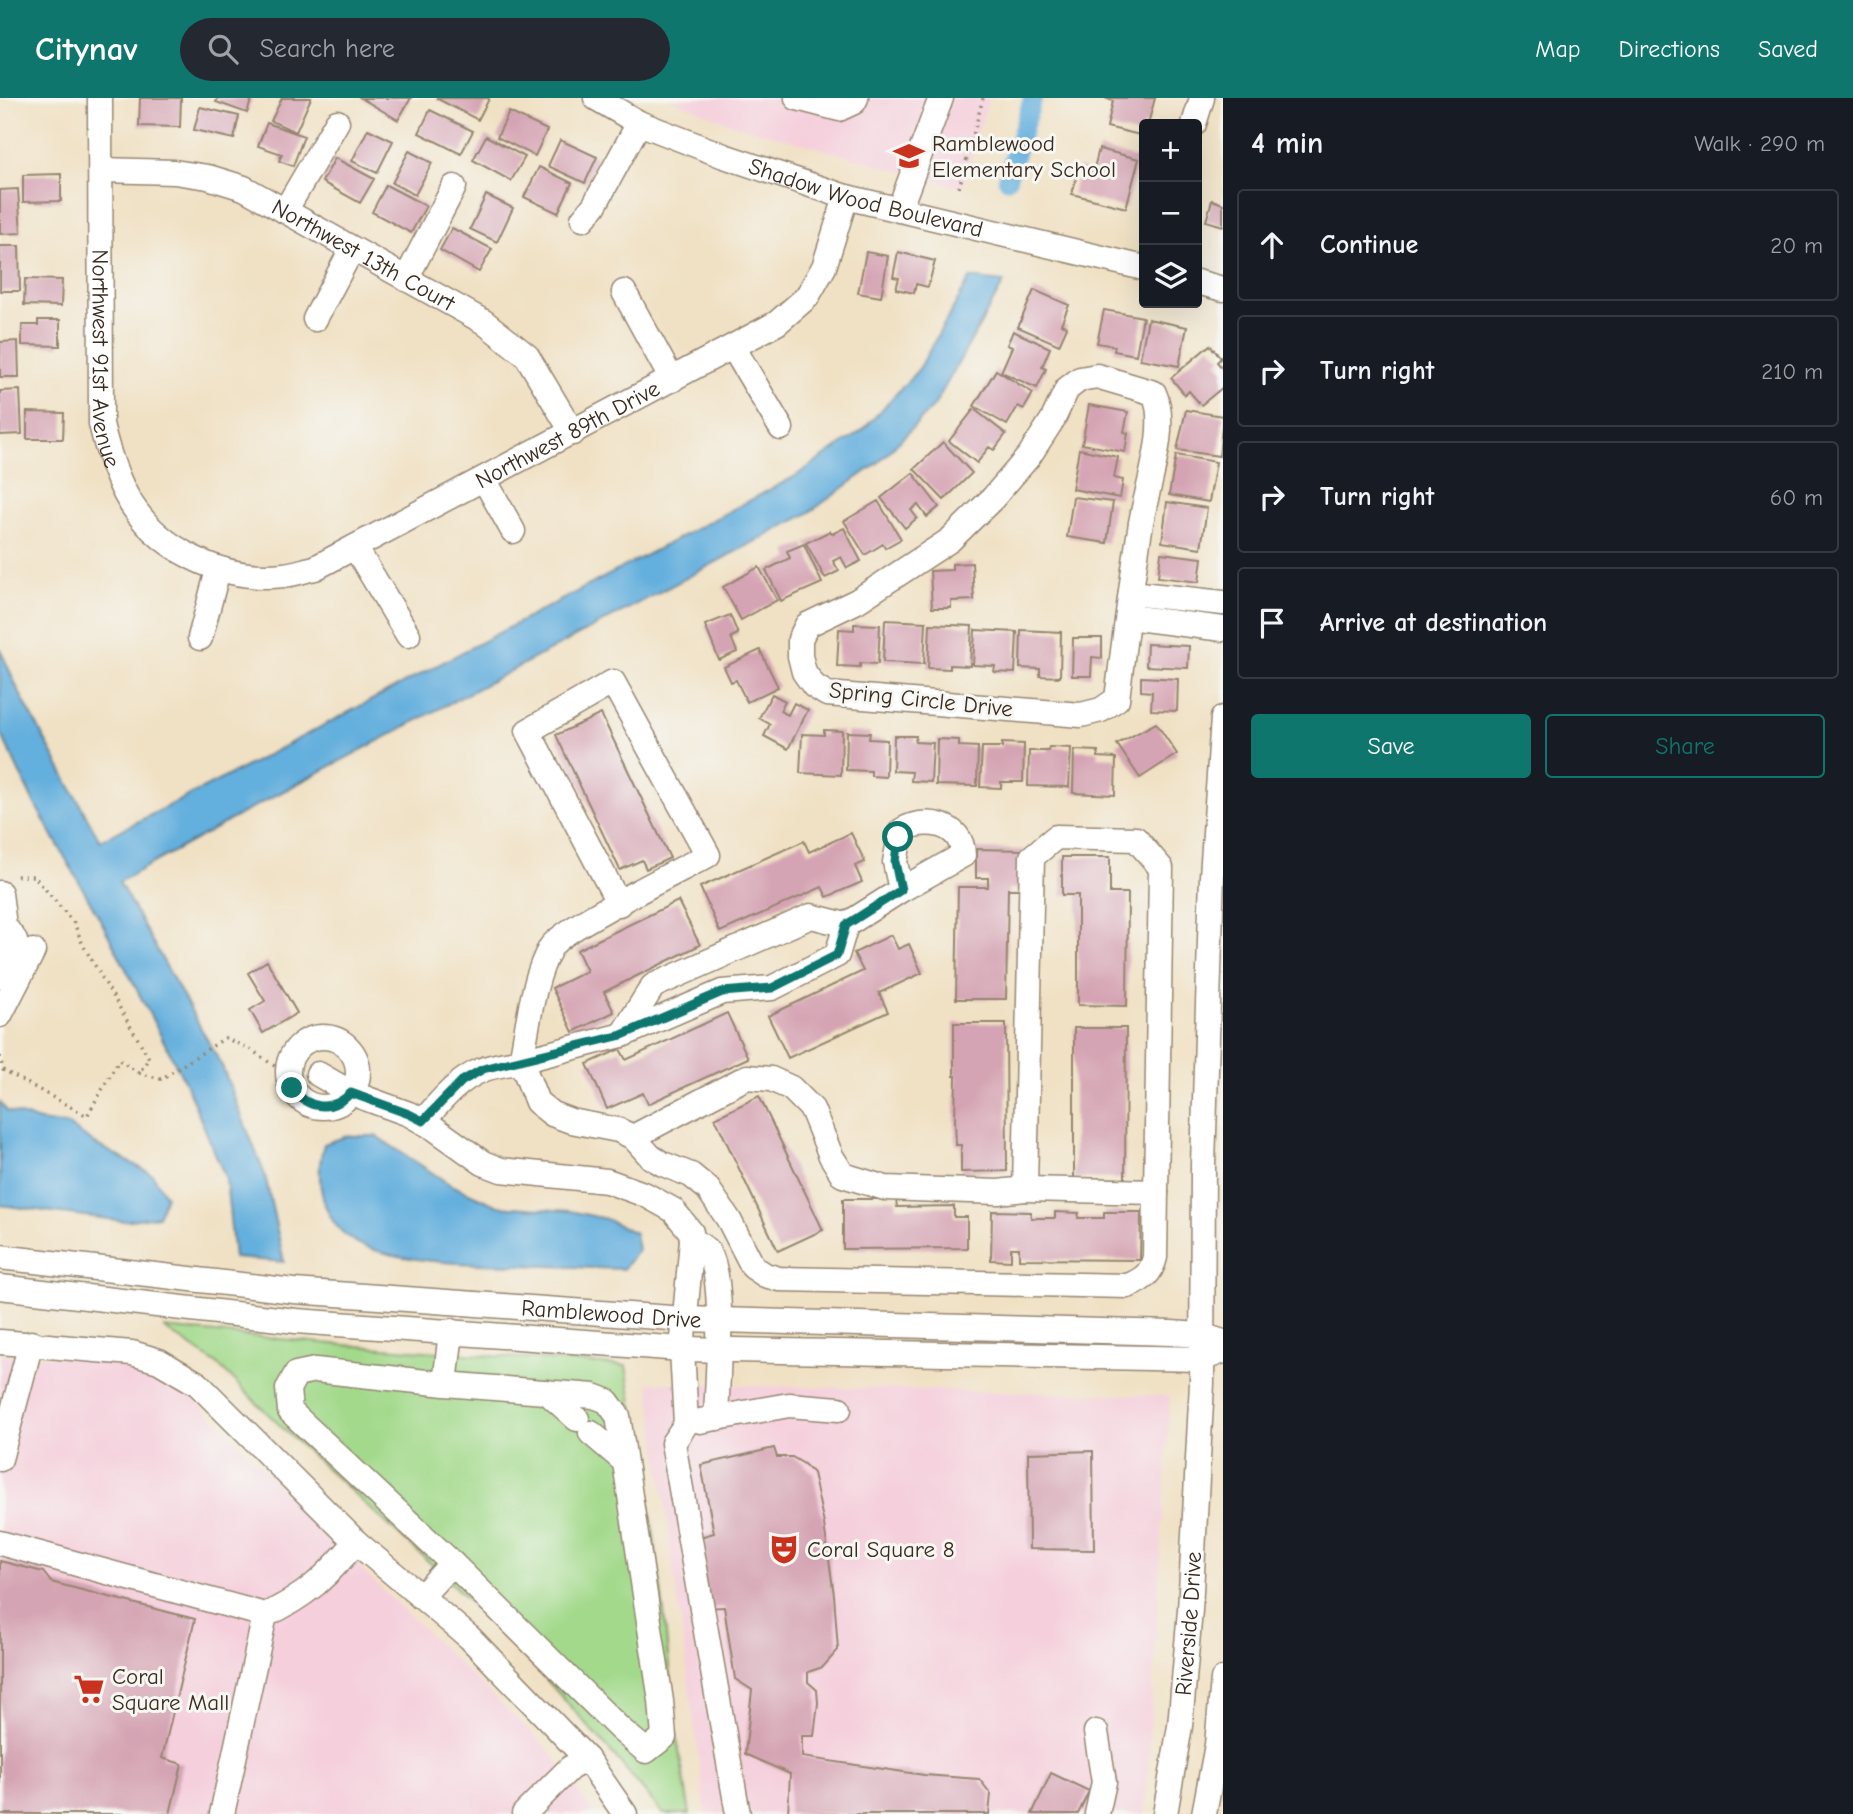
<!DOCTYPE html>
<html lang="en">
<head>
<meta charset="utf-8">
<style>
	:root { --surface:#171b24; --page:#242831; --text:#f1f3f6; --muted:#9ea1a6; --line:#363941; --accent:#0f766e }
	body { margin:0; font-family:"Comic Neue",sans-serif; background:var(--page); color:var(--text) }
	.controls { position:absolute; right:21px; top:21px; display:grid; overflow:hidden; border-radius:7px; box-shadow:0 7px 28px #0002 }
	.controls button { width:63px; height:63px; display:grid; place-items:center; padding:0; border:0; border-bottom:2px solid var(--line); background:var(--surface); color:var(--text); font:35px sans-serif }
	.stop { position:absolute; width:21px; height:21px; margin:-16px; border:5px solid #0f766e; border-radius:50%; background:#fff }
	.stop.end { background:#0f766e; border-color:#fff; box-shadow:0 2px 7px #0008 }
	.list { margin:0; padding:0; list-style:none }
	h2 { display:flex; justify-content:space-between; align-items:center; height:91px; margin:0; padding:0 28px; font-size:30px }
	h2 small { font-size:23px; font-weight:400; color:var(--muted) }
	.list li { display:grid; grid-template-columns:46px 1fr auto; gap:21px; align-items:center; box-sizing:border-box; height:112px; margin:0 14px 14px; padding:0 14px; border:2px solid var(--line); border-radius:7px }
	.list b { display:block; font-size:26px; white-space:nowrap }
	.list em { font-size:23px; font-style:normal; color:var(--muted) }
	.actions { display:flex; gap:14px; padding:21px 28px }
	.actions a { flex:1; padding:16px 0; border:2px solid var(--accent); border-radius:7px; text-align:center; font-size:24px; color:var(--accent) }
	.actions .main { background:var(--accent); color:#fff }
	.icon { flex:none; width:38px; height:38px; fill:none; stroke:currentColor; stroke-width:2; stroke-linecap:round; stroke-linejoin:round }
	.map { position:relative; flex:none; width:1223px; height:1716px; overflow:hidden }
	header { display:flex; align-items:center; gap:42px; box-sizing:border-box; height:98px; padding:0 35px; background:var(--accent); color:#fff }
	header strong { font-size:33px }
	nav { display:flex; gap:38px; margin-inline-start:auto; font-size:24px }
	.search { width:490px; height:63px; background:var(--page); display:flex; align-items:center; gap:18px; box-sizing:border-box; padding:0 24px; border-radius:38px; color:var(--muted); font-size:26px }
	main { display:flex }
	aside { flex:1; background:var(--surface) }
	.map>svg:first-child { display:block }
</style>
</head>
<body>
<header>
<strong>Citynav</strong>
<div class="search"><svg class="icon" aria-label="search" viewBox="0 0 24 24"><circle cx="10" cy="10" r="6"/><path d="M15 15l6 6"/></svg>Search here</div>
<nav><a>Map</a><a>Directions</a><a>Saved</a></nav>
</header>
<main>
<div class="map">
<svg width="1223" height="1716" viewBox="0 0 1223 1716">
	<rect width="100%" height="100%" fill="#f6f6f2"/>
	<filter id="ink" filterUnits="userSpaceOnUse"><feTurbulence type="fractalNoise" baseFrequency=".0143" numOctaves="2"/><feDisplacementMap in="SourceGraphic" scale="14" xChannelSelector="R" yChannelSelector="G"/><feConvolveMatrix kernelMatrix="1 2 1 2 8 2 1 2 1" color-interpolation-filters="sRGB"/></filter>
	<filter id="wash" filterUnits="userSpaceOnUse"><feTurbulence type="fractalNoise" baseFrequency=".00686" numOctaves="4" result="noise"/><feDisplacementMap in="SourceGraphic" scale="28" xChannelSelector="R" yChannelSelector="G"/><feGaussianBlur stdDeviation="1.57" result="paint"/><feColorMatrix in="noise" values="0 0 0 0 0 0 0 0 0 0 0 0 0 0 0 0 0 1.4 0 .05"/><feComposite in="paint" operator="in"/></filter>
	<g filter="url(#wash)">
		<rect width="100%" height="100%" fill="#f0e1c4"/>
		<path fill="#f5cfdc" d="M 668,0 L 989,0 L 962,90 L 732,26 Z
			M 0,1256 L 57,1259 L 143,1273 L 193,1299 L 366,1476 L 550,1653 L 594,1716 L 0,1716 Z
			M 649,1285 L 1170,1298 L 1145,1716 L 706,1716 Z"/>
		<path fill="#a2d98a" stroke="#6e8254" stroke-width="2" d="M 163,1230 L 344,1247 L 626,1268 L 653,1431 L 664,1514 L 674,1624 L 690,1716 L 663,1716 L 614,1657 L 534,1568 L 441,1475 L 294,1341 L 217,1266 Z"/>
		<path fill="#64afdd" stroke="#506c7e" stroke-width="2" d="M 970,180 L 1004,184 L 934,308 L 878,365 L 807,416 L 261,705 L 119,784 L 222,968 L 265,1077 L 284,1164 L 234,1160 L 226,1081 L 185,984 L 100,821 L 32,701 L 0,633 L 0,551 L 19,594 L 100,743 L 243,670 L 794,379 L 863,332 L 919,271 Z
			M 0,1004 L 7,1013 L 40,1023 L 68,1027 L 95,1046 L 152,1076 L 166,1098 L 158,1118 L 123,1123 L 0,1107 Z
			M 347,1038 L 376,1038 L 451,1087 L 498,1108 L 570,1113 L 606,1121 L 635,1135 L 638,1152 L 623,1171 C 589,1170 555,1168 521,1167 C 476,1166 390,1166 352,1142 C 321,1121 314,1080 324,1046 Z"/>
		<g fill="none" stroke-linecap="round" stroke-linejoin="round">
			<path stroke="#64afdd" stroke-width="19" d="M 1007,81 L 1033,0"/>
		</g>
		<g id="blocks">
			<path fill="#d5a4b4" d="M 140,0 L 181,0 L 180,29 L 139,28 Z
				M 218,0 L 252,0 L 247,15 L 216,4 Z
				M 282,0 L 311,0 L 296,34 L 271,23 Z
				M 361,0 L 411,0 L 398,22 Z
				M 436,0 L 488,0 L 489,1 L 478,22 Z
				M 1105,0 L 1155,0 L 1148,26 L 1144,26 L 1144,38 L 1107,29 L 1113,3 Z
				M 200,9 L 239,18 L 234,41 L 194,32 Z
				M 430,12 L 473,33 L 461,56 L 419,35 Z
				M 509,14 L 547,32 L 535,58 L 497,39 Z
				M 267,25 L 304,38 L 293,68 L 279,63 L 282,56 L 258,48 Z
				M 368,31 L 393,43 L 377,75 L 352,63 Z
				M 486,38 L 525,59 L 511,83 L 473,62 Z
				M 560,42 L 597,59 L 585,85 L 548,68 Z
				M 1099,51 L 1139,61 L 1126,110 L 1072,96 L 1079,70 L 1093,74 Z
				M 409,53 L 432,65 L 415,97 L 392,85 Z
				M 335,60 L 374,81 L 360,105 L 322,84 Z
				M 539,69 L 572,85 L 558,115 L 524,99 Z
				M 61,76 L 61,103 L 23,104 L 23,77 Z
				M 386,87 L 426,108 L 411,135 L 372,114 Z
				M 18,91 L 21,135 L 0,136 L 0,92 Z
				M 486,97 L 513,110 L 497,144 L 470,131 Z
				M 1212,102 L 1223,106 L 1223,128 L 1206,123 Z
				M 452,130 L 492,151 L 479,174 L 440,152 Z
				M 0,148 L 19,148 L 20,193 L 0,193 Z
				M 866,154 L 888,158 L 881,199 L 858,195 Z
				M 898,154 L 935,163 L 928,189 L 916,186 L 914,195 L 896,191 L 899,180 L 893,179 Z
				M 25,181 L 62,182 L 61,208 L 24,207 Z
				M 1034,192 L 1069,207 L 1061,226 L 1067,229 L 1059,247 L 1018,229 Z
				M 1104,212 L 1143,219 L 1136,257 L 1114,253 L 1115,248 L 1097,245 Z
				M 1148,221 L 1187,229 L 1179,268 L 1140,261 Z
				M 38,222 L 60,222 L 60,248 L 22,247 L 22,227 L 38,227 Z
				M 1013,233 L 1050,250 L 1042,269 L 1046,271 L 1037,290 L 1001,274 L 1012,249 L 1007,247 Z
				M 18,243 L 19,279 L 0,279 L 0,244 Z
				M 1210,247 L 1221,260 L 1217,264 L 1223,271 L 1223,289 L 1201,307 L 1189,293 L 1185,297 L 1171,280 Z
				M 996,272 L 1033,295 L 1024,311 L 1018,308 L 1007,327 L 974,308 Z
				M 20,292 L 22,336 L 0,337 L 0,293 Z
				M 1089,307 L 1128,314 L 1124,334 L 1128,335 L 1125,354 L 1082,346 Z
				M 974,311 L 1006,336 L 994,352 L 989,349 L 977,365 L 949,343 Z
				M 1186,312 L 1223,318 L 1219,358 L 1177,352 Z
				M 27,314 L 64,315 L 63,341 L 27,341 Z
				M 943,344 L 972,375 L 944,402 L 914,371 Z
				M 1079,351 L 1118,359 L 1114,380 L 1123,382 L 1120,400 L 1072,391 Z
				M 1176,357 L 1216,364 L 1209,404 L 1169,397 Z
				M 913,375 L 939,409 L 927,419 L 918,407 L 911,412 L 917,420 L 905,430 L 881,400 Z
				M 1073,399 L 1113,404 L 1107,445 L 1067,439 Z
				M 878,403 L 901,441 L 885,450 L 883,446 L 865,457 L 844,423 Z
				M 1167,404 L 1207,410 L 1201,450 L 1162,444 Z
				M 844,430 L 861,463 L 847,470 L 841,459 L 833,463 L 839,473 L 825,480 L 806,445 L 830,433 L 832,436 Z
				M 804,446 L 822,485 L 781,503 L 766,472 L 790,460 L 787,453 Z
				M 1161,455 L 1202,460 L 1199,484 L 1158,479 Z
				M 972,465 L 974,502 L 951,503 L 951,510 L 932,510 L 930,473 L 952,472 L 952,466 Z
				M 759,469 L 777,502 L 741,522 L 723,489 Z
				M 730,517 L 738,536 L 731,539 L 737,554 L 719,562 L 705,527 Z
				M 885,522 L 926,524 L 924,566 L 883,564 Z
				M 854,526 L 880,527 L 878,566 L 860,565 L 860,569 L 837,568 L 839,531 L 854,532 Z
				M 930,526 L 972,528 L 970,568 L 950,567 L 950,571 L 928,570 Z
				M 975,532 L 1017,534 L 1015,575 L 994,574 L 995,568 L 973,567 Z
				M 1021,532 L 1061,534 L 1060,579 L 1040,578 L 1040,571 L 1020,570 Z
				M 1073,540 L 1102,540 L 1102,560 L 1092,559 L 1091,578 L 1072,578 Z
				M 1147,546 L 1189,548 L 1188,570 L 1146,568 Z
				M 760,552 L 778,589 L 747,604 L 736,582 L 731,584 L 724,569 Z
				M 1141,579 L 1178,581 L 1177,613 L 1151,612 L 1152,594 L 1141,593 Z
				M 772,596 L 785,603 L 780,613 L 788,617 L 794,605 L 808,612 L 788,651 L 764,638 L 770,626 L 759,620 Z
				M 601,616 L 670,760 L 646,771 L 642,762 L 620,772 L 556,637 Z
				M 1156,625 L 1177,656 L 1140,680 L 1117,646 Z
				M 824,632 L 842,633 L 841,677 L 800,675 L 802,636 L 824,637 Z
				M 847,634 L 870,635 L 869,641 L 887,642 L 886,679 L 871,678 L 871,673 L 846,672 Z
				M 894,638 L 916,638 L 915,644 L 933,645 L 931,684 L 911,683 L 912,674 L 893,673 Z
				M 937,641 L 959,642 L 959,648 L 978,649 L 977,688 L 936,687 Z
				M 1002,645 L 1024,646 L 1023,684 L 1001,684 L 1001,690 L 980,689 L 982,649 L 1002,649 Z
				M 1049,649 L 1071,650 L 1069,689 L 1028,688 L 1029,653 L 1048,653 Z
				M 1074,652 L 1098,653 L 1098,659 L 1116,660 L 1115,697 L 1073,695 Z
				M 851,735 L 865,764 L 855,768 L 862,784 L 827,799 L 822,789 L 720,834 L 700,789 L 804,743 L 809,754 Z
				M 976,751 L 1024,752 L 1023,791 L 1008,791 L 1006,901 L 956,901 L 958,789 L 988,789 L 988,780 L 976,780 Z
				M 1062,759 L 1110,759 L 1110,795 L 1128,795 L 1127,908 L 1078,907 L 1078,797 L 1062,797 Z
				M 678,803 L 700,847 L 604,894 L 614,914 L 573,934 L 552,890 L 587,873 L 577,852 Z
				M 891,837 L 898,851 L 909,846 L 922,875 L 879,895 L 888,914 L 788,960 L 768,918 L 863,873 L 854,855 Z
				M 267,863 L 297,915 L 263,935 L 250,912 L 265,903 L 248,875 Z
				M 727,915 L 748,960 L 648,1006 L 643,995 L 607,1011 L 587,966 L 620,951 L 626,962 Z
				M 954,925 L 1006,925 L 1007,1073 L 961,1074 L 961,1047 L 956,1047 L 955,1023 L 956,978 L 954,978 Z
				M 1074,930 L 1126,930 L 1125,1081 L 1074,1080 Z
				M 759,998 L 823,1132 L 778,1153 L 715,1020 Z
				M 843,1101 L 896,1101 L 897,1109 L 954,1108 L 954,1119 L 967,1119 L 967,1150 L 843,1151 Z
				M 992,1113 L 1031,1114 L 1031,1120 L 1055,1120 L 1055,1114 L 1079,1115 L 1078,1120 L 1104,1120 L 1104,1114 L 1141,1114 L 1140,1162 L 1019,1161 L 1019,1150 L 1011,1150 L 1011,1163 L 991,1162 Z
				M 774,1350 L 777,1359 L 792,1359 L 804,1366 L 813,1375 L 824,1426 L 834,1497 L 838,1552 L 823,1569 L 808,1574 L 808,1584 L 817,1592 L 818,1605 L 814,1638 L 802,1638 L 802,1659 L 924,1677 L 979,1681 L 991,1696 L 989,1716 L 788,1716 L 790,1676 L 745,1656 L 752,1592 L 735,1581 L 724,1509 L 705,1510 L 696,1440 L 714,1435 L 701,1367 Z
				M 1093,1353 L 1094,1452 L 1029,1451 L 1028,1355 Z
				M 0,1463 L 43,1474 L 51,1484 L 195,1521 L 162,1660 L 182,1666 L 170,1716 L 0,1716 Z
				M 1051,1675 L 1089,1693 L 1078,1716 L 1032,1716 Z"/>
		</g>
	</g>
	<g filter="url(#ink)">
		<use href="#blocks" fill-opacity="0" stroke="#968671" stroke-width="2"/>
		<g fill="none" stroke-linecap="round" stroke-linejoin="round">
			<g stroke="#968671" stroke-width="27">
				<g id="minor">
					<path id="s1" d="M 100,0 L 101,326 C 107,351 114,374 126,397 C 155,451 223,484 284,477 C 294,476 305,472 315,470 L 777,225 L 807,199 L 824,169 L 846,99"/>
					<path id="s2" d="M 596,0 L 639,25 L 724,58 L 846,99 L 1144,170"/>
					<path d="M 797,0 L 839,11 L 854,4 L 856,0"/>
					<path d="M 1194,26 L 1202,0"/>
					<path id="s3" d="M 101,72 L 174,74 L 208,79 L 244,90 L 484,224 L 527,258 L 573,335"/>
					<path d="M 899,112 L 941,0"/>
					<path d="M 285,113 L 337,24"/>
					<path d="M 583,121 L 594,108 L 639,25"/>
					<path d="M 406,181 L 454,89"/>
					<path d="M 1197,184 L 1223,191"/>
					<path d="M 624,194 L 672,282"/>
					<path d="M 315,221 L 352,151"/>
					<path d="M 733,249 L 781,330"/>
					<path d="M 1097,278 L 1154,295 C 1170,330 1145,393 1140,431 C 1131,488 1124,544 1117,601 L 1101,612 L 1081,617 L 827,596 L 814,588 L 804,574 L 800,558 L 800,541 L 807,527 L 857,503 L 950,442 L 993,400 L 1029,358 L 1053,321 L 1067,291 L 1080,281 Z"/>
					<path d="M 484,381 L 513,433"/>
					<path d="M 355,449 L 408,537"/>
					<path d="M 1131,495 L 1223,505"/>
					<path d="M 1128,519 L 1223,531"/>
					<path d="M 200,540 L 218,472"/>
					<path d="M 0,795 L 4,828 L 0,839"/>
					<path d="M 0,878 L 12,856 L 15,842 L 4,828"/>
					<path d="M 0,917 L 33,853"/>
					<path d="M 622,937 L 653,888 L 811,818 L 846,827"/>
					<circle cx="323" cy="974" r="35"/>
					<path d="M 318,976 L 351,995 L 409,1016 L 434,1030 L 483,1065 L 501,1072 L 607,1083 L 646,1097 L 673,1112 L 691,1134 L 692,1142 L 682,1251 L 686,1326 L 673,1345 L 738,1716"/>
					<path d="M 423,1023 C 440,1004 457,982 482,972 C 494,967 508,966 521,963 C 528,928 533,879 551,849 C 562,830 681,772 708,757 L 613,584 L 528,633 L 619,806"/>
					<path d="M 633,1039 L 747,979 L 771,981 L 791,990 L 812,1011 L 831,1058 L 843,1077 L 885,1090 L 998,1094 L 1025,1091 L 1032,759 L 1056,739 L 1136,741 L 1161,770 L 1155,1159 C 1151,1176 1144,1181 1128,1188 L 779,1181 L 765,1177 L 753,1169 L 729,1122 L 708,1091 L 691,1077 L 663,1066 L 651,1059 L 633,1039 L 618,1032 L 571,1023 L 552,1016 L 537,1004 L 521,963 L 622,937 L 722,894 L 772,890 L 837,857 L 846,827 L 901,792 L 963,757 C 963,725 924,718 901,733 L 895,764 L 901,792"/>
					<path d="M 1025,1091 L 1156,1094"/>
					<path d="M 692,1142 C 697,1145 706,1150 709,1155 C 726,1183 717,1285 716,1320"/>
					<path id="s4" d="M 0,1159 L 294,1193 L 685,1221 L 1171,1235 L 1201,1237 L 1223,1244"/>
					<path d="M 0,1189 L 296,1223 L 682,1251 L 1202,1261 L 1223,1253"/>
					<path d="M 0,1244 L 132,1255 L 159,1263 L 198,1286 L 356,1444 L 470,1540 L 587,1661 L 625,1716"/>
					<path d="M 445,1286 L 315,1272 L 296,1276 L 288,1291 L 290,1313 L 452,1465 L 620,1631 L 646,1653 L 664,1639 L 661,1603 L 618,1318 L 607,1303 L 594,1298 L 445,1286 L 451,1233"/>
					<path d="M 547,1294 L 577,1321"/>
					<path d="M 700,1323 L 789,1307 L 839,1311"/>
					<path d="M 591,1335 L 624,1363"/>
					<path d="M 0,1361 L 31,1245"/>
					<path d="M 0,1445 L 265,1517 C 306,1499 327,1478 356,1444"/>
					<path d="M 421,1499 L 452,1465"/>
					<path d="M 1096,1634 L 1104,1684 L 1097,1716"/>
					<path d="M 222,1716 L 265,1517"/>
					<path d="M 524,1716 L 570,1670 L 587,1661"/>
					<path id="s5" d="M 1165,1716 L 1180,1628 L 1190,1512 L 1202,1285 L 1203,1067 L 1212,778 L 1223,620"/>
					<path d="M 1204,1716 L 1217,1647 L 1223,1581"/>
				</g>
			</g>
			<path stroke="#968671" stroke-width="3.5" stroke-dasharray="2 5" stroke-linecap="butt" d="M 959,90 L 983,0
				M 0,958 L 3,972 L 87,1018 L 119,962 L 139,975 L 149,960 L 83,847 L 74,825 L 34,778 L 13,778
				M 139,975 L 161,981 L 225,940 L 250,951 L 289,978"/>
			<use href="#minor" stroke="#fff" stroke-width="24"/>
		</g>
	</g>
	<g fill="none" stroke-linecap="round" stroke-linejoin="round" filter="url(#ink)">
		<path stroke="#0f766e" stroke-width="9" d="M 292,990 C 308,1012 332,1014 351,995 L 409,1016 L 423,1023 L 462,983 L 483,971 L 622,937 L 722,894 L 772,890 L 837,857 L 846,827 L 901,792 L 895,764 L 898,739"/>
	</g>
	<defs>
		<g id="school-bare" transform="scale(2.415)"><path d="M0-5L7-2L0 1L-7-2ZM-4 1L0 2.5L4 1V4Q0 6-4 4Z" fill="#c8321e" stroke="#f6f6f2" stroke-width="2.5" paint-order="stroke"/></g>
		<g id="theatre-bare" transform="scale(2.415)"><path d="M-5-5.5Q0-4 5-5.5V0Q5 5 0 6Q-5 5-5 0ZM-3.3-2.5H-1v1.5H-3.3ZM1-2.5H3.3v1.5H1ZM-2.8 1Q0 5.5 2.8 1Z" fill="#c8321e" stroke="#f6f6f2" stroke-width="2.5" paint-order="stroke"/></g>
		<g id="supermarket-bare" transform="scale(2.415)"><path d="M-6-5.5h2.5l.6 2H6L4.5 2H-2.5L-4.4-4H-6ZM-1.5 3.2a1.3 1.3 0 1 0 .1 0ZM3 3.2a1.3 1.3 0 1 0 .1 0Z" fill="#c8321e" stroke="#f6f6f2" stroke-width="2.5" paint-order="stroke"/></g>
	</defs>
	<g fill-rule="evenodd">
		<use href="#school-bare" x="909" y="58"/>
		<use href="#theatre-bare" x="784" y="1451"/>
		<use href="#supermarket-bare" x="89" y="1591"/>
	</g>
	<g text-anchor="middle" stroke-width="6" stroke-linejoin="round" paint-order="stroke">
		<g font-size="23" fill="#3b2a1e" stroke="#f6f6f2" text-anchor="start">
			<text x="932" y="53">Ramblewood<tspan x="932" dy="26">Elementary School</tspan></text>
			<text x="807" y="1459">Coral Square 8</text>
			<text x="112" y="1586">Coral<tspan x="112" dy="26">Square Mall</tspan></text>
		</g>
		<g font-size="23" fill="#3b2a1e" stroke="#f6f6f2">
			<text dy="8" stroke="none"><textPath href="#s2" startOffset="289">Shadow Wood Boulevard</textPath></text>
			<text dy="8" stroke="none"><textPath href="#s3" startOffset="282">Northwest 13th Court</textPath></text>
			<text dy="8" stroke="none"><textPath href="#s1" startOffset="261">Northwest 91st Avenue</textPath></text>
			<text dy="8" stroke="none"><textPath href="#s1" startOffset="906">Northwest 89th Drive</textPath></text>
			<text transform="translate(921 601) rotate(6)" y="8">Spring Circle Drive</text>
			<text dy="8" stroke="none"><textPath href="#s4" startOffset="614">Ramblewood Drive</textPath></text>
			<text dy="8" stroke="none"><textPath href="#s5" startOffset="192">Riverside Drive</textPath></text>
		</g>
	</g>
</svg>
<div class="controls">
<button>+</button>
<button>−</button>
<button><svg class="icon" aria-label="layers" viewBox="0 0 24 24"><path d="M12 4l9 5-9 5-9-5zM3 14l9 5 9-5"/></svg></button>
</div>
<div class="stop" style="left:898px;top:739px"></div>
<div class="stop end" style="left:292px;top:990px"></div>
</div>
<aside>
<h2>4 min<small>Walk · 290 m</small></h2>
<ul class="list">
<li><svg class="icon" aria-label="ahead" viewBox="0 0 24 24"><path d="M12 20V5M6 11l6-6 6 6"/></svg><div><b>Continue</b></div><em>20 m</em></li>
<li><svg class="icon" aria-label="right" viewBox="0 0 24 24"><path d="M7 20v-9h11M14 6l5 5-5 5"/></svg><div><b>Turn right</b></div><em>210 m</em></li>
<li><svg class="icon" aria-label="right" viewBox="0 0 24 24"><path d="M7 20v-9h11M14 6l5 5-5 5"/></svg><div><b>Turn right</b></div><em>60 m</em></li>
<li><svg class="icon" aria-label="arrive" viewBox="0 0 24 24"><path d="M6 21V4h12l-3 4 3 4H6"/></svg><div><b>Arrive at destination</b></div></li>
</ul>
<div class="actions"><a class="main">Save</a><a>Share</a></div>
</aside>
</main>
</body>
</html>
